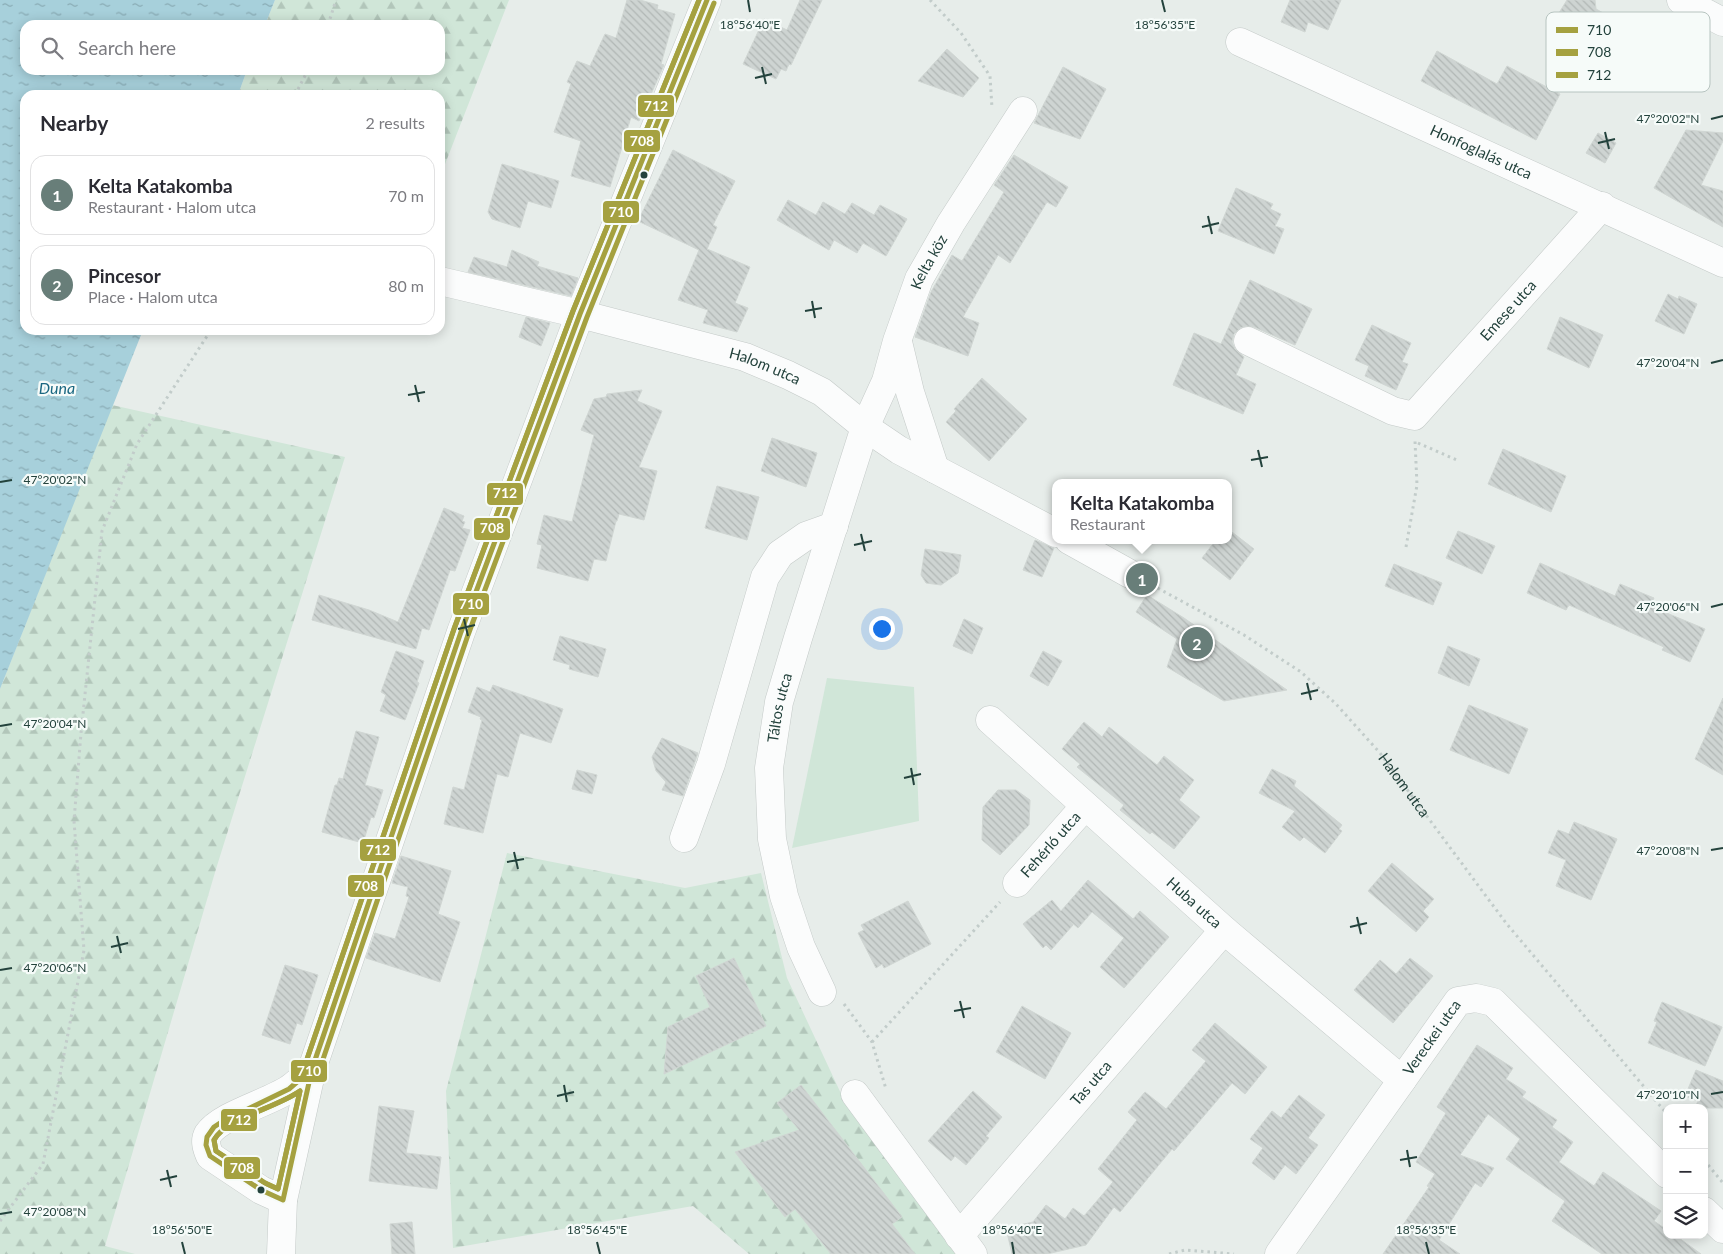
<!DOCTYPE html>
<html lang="en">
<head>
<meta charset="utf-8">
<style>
	:root { --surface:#fff; --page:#f2f2f3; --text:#2b2b33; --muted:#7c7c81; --line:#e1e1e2; --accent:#687e79 }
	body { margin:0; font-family:Lato,sans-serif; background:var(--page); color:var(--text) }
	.controls { position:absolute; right:15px; bottom:15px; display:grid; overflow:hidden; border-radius:10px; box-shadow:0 2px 12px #0003 }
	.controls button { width:45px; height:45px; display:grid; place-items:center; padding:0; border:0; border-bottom:1px solid var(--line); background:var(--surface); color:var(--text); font:25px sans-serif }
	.you { position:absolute; left:881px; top:628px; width:18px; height:18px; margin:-12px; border:4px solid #fff; border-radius:50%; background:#1a73e8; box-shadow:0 0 0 8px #1a73e833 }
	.badge { display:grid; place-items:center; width:32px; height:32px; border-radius:50%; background:var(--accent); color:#fff; font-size:16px; font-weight:700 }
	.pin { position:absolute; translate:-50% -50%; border:2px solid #fff; box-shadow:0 1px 5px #0006 }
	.popup { position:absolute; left:1052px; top:479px; width:180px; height:65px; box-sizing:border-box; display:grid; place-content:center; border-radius:10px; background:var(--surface); filter:drop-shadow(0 1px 4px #0005); font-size:16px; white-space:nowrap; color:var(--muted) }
	.popup b { font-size:19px; color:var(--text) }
	.popup::after { content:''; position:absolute; left:50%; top:100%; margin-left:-10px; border:10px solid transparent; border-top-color:var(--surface) }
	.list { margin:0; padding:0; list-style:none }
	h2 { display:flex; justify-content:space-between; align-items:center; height:65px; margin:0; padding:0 20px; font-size:21px }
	h2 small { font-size:16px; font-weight:400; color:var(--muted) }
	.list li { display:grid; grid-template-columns:32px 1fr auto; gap:15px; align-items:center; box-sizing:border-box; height:80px; margin:0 10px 10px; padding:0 10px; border:1px solid var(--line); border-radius:15px }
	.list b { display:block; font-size:19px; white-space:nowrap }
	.list p { margin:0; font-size:16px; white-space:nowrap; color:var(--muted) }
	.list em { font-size:16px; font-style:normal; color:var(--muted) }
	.icon { flex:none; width:28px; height:28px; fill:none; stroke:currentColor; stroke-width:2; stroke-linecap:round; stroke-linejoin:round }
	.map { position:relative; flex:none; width:1723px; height:1254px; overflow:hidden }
	.search { position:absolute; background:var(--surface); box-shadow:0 2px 12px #0003; left:20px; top:20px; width:425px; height:55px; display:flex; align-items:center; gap:12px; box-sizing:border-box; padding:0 18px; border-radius:15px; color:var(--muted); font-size:19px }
	.panel { position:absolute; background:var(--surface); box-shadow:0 2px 12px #0003; left:20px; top:90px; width:425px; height:245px; border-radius:15px }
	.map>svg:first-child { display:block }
</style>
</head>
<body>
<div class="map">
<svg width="1723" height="1254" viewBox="0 0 1723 1254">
	<defs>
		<pattern id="forest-firs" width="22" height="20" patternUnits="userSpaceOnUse" patternTransform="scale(1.25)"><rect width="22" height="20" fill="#d0e6d8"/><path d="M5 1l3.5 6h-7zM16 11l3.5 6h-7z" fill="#b2c6ba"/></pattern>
		<pattern id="water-ripples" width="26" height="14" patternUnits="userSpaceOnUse" patternTransform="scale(1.25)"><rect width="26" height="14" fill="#a7d0db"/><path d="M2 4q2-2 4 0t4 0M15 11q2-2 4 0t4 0" fill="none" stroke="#88aab3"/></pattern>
		<pattern id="building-back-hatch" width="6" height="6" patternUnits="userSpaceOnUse" patternTransform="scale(1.25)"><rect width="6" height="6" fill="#ced4d2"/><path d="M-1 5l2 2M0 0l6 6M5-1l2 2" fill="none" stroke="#b1b7b5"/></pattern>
	</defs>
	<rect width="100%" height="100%" fill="#e7edea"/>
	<path fill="#d0e6d8" d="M 827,678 L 914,687 L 919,821 L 792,848 Z"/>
	<path fill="url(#forest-firs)" d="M 275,0 L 509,0 L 440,177 L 440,95 L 238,95 L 247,70 L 440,70 L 440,25 L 265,25 Z
		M 112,405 L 345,457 L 216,869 L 105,1246 L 135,1254 L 0,1254 L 0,689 Z
		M 507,853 L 685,888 L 761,873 L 787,978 L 844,1100 L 956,1254 L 749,1254 L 693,1206 L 453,1248 L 446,1091 Z"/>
	<path fill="url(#water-ripples)" d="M 0,0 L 275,0 L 265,25 L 25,25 L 25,70 L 247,70 L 238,95 L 25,95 L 25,330 L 143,330 L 0,689 Z"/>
	<path fill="url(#building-back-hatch)" stroke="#d0d6d3" d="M 627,0 L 640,0 L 658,5 L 657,9 L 675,14 L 661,64 L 664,65 L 639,121 L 631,117 L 610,187 L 571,176 L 581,141 L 554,132 L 571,84 L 567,82 L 577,61 L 590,66 L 605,34 L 616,38 Z
		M 800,0 L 822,0 L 791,65 L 789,64 L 786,71 L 781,69 L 776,79 L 743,64 L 764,19 L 787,30 Z
		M 1290,0 L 1341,0 L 1328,30 L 1308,22 L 1305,32 L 1281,22 Z
		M 1567,0 L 1595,0 L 1596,9 L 1605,14 L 1587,45 L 1552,24 Z
		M 947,49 L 979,78 L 963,97 L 918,81 Z
		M 1437,51 L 1497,84 L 1507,66 L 1560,94 L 1536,140 L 1421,81 Z
		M 1063,67 L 1106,89 L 1080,139 L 1034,123 Z
		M 1686,130 L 1723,133 L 1723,141 L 1701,185 L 1723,191 L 1723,227 L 1654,188 Z
		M 1598,133 L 1616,143 L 1605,163 L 1586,153 Z
		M 673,150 L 735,181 L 713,225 L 717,227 L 707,249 L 750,267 L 735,303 L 748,308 L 737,332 L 703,323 L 708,310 L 678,300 L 699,250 L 638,221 Z
		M 1014,155 L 1068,187 L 1056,207 L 1047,202 L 1010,263 L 998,255 L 963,317 L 979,323 L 968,356 L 915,337 L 931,292 L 952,255 L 962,261 L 1004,192 L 994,185 Z
		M 502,164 L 559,181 L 551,208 L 528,201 L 520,228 L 492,219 L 488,212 Z
		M 1236,188 L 1273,204 L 1270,209 L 1281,214 L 1275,226 L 1284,229 L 1274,254 L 1218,231 Z
		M 788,200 L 816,215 L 823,202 L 845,214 L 852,203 L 874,215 L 880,205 L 907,219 L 886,256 L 863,243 L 857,253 L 834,240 L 829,250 L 777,220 Z
		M 512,250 L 539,262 L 537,266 L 578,278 L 571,296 L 468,272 L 474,257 L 507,267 Z
		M 1250,280 L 1312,309 L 1295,345 L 1254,327 L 1246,326 L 1240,328 L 1234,334 L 1232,342 L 1235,349 L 1244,357 L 1236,375 L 1256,384 L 1243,414 L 1173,385 L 1194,333 L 1221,344 Z
		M 1668,294 L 1678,299 L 1679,296 L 1697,304 L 1684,334 L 1655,321 Z
		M 526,317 L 550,323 L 541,346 L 519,337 Z
		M 1560,317 L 1603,335 L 1589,368 L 1547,349 Z
		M 1372,325 L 1411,343 L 1402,362 L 1408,364 L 1396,390 L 1365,376 L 1369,366 L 1355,360 Z
		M 982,378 L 1027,419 L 989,461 L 946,422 L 956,411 L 954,409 Z
		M 642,390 L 637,401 L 662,411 L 639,467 L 657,471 L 644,520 L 619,514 L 617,521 L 616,521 L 606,561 L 594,559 L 588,581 L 537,568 L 542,545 L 537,544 L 544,515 L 572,522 L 594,435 L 581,430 L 594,399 L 606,397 L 607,394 Z
		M 772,438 L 817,453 L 806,487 L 761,471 Z
		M 1503,449 L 1566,476 L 1551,512 L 1488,484 Z
		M 717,486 L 759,497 L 747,540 L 705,528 Z
		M 444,508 L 464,516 L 462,521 L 465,522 L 462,528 L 470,530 L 455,571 L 450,570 L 429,630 L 422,628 L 416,649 L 312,620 L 319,595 L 369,610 L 398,622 Z
		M 1228,529 L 1254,549 L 1230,580 L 1202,558 L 1216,540 L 1228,540 Z
		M 1458,531 L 1495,546 L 1482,574 L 1446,558 Z
		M 1035,540 L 1054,548 L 1042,577 L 1023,570 Z
		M 925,549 L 961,555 L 958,573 L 941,585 L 926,583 L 921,575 Z
		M 1540,563 L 1615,596 L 1620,584 L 1654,598 L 1650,606 L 1705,629 L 1690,662 L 1662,650 L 1664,647 L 1569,605 L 1566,610 L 1527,593 Z
		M 1394,564 L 1442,583 L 1433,605 L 1385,586 Z
		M 1147,595 L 1184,618 L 1287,690 L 1224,701 L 1167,667 L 1177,639 L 1136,612 Z
		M 964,619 L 983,628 L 972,654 L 953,646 Z
		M 560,636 L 606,649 L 598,677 L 569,669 L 570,665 L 553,660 Z
		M 1448,646 L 1480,659 L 1469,686 L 1438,673 Z
		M 396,651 L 424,661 L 417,682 L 419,683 L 405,720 L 380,711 L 386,695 L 381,692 Z
		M 1043,651 L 1062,661 L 1048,686 L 1030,676 Z
		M 493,685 L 563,709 L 551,743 L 520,733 L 508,777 L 497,774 L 483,833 L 444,824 L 453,787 L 464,790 L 482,720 L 480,719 L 481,717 L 468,712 L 477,687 L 490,692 Z
		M 1723,698 L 1723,775 L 1695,759 Z
		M 1469,705 L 1528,729 L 1509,774 L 1450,750 Z
		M 1084,722 L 1102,737 L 1109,727 L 1157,765 L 1164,756 L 1194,780 L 1179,800 L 1200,817 L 1174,849 L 1152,832 L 1150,834 L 1120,810 L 1124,805 L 1077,767 L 1080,764 L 1062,749 Z
		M 356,731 L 379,737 L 365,785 L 383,790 L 374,818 L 371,817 L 363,843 L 322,832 L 335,785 L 337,785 L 339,778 L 343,779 Z
		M 662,738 L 698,753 L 683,796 L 662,790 L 666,782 L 656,771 L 652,757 Z
		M 1272,769 L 1296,781 L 1294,786 L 1342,825 L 1339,829 L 1342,831 L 1325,853 L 1304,837 L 1300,841 L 1282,827 L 1295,811 L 1259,793 Z
		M 577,770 L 597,775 L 592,794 L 572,789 Z
		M 998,790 L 1016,790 L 1030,800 L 1029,825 L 1000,855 L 982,840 L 983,807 Z
		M 1574,822 L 1617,839 L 1591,900 L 1556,886 L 1566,860 L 1548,853 L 1558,830 L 1569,834 Z
		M 401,856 L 451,871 L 438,914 L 460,922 L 440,982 L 366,958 L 375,933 L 395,939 L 409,897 L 406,896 L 408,887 L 392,883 Z
		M 1392,863 L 1434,899 L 1423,911 L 1429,917 L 1416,932 L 1368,891 Z
		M 1088,880 L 1133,919 L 1140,911 L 1169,937 L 1124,988 L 1100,967 L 1124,938 L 1092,912 L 1078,928 L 1070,921 L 1073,925 L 1051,950 L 1046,945 L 1043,948 L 1023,924 L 1052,900 L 1061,911 Z
		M 908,901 L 931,944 L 884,968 L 882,964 L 876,968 L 858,933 L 864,930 L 861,925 Z
		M 734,958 L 766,1026 L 664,1074 L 668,1027 L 710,1007 L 696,976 Z
		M 1410,958 L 1433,976 L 1393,1023 L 1354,990 L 1380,960 L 1396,974 Z
		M 285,965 L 318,975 L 302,1025 L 297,1023 L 290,1044 L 262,1035 Z
		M 1662,1002 L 1722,1027 L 1705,1066 L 1648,1043 L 1657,1022 L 1654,1021 Z
		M 1022,1006 L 1071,1033 L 1045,1079 L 996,1052 Z
		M 1215,1023 L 1267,1067 L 1245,1094 L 1232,1083 L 1174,1151 L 1172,1149 L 1120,1212 L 1114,1207 L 1086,1245 L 1047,1254 L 1012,1254 L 1006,1228 L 1033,1222 L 1046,1205 L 1065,1219 L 1073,1208 L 1084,1216 L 1113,1182 L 1098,1169 L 1137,1120 L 1128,1112 L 1145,1092 L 1166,1109 L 1206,1061 L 1192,1050 Z
		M 1477,1045 L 1513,1068 L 1506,1079 L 1526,1092 L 1522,1097 L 1557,1120 L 1552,1127 L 1573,1142 L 1559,1162 L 1594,1186 L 1603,1172 L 1661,1211 L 1654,1221 L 1667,1230 L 1667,1235 L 1675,1235 L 1701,1254 L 1602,1254 L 1552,1221 L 1565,1201 L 1506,1159 L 1520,1139 L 1488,1114 L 1460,1155 L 1494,1168 L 1481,1187 L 1475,1183 L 1439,1240 L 1460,1254 L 1383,1254 L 1429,1187 L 1427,1186 L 1435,1174 L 1416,1162 L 1446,1113 L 1437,1107 Z
		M 1696,1070 L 1723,1081 L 1723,1108 L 1695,1108 L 1698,1101 L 1685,1096 Z
		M 801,1085 L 902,1217 L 892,1224 L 915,1254 L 831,1254 L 795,1209 L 785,1217 L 735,1152 L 799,1130 L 777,1103 Z
		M 973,1091 L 1002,1117 L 986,1136 L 989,1138 L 966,1165 L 955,1156 L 951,1161 L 928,1141 Z
		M 1299,1095 L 1325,1115 L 1308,1138 L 1318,1145 L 1296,1174 L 1285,1165 L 1274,1180 L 1252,1163 L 1263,1148 L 1250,1139 L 1272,1111 L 1281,1118 Z
		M 379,1106 L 414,1111 L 406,1153 L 441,1157 L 437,1189 L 369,1181 Z
		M 412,1222 L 415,1254 L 392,1254 L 390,1224 Z"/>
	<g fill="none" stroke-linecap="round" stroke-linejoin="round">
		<g stroke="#c4cac8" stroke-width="29">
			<g id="minor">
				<path d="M 1681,0 L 1723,22"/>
				<path id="s2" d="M 1240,42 L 1723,263"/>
				<path id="s3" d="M 440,281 L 580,314 L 745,357 L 788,375 L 822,392 L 865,427 L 899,450 L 1056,533"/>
				<path id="s4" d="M 1248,341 L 1393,411 L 1414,416 L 1602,206"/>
				<path d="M 898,342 L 910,392 L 935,469"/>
				<path d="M 1069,540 L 1130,574"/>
				<path id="s5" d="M 990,720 L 1224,930 L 1402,1080"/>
				<path d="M 684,838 L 711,764 L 765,577 L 780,554 L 806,536 L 834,526"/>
				<path id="s6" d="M 1017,883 L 1085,806"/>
				<path id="s7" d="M 822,992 L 801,947 L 784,896 L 772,839 L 769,768 L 779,702 L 798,638 L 865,427 L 886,381 L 897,341 L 919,279 L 951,223 L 1023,111"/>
				<path d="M 855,1094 L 973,1254"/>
				<path d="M 283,1200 L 261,1190 L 210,1156 C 207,1149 204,1141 208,1134 C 221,1115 268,1103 289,1089 C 297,1084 305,1076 312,1069"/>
				<path d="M 1704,1211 L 1723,1229"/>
				<path id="s8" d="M 959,1236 L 1224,930"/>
				<path d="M 281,1254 L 283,1200 L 312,1069 L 461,632 L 580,314 L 707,0"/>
				<path id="s9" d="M 1279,1254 L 1458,1001 L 1476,998 L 1493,1002 L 1667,1174"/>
			</g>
		</g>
		<g stroke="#c2ccca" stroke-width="3" stroke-dasharray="2.5 4" stroke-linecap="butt">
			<path d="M 930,0 L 961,33 L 990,76 L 992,108"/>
			<path d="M 328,25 L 336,0"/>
			<path d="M 295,95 L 308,70"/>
			<path d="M 1418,443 L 1459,461"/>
			<path d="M 1406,547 L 1417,485 L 1415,441"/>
			<path id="s1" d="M 1152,585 L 1244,635 L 1301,672 L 1336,704 L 1380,753 L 1506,923 L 1667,1114"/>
			<path d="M 844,1004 L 872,1042 L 886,1089"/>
			<path d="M 872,1042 L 1000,902"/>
			<path d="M 1704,1160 L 1723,1183"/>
			<path d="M 0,1221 L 43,1164 L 84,950 L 74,821 L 81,733 L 102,531 L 137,444 L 211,330"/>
			<path d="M 1169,1254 L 1185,1250 L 1234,1254"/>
		</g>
		<use href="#minor" stroke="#fbfcfc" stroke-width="28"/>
		<g stroke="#f6fbf9" stroke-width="9">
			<path id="bus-1" d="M 283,1200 L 261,1190 L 210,1156 L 206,1145 L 207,1137 L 214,1127 L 223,1121 L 289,1089 L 312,1069 L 461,632 L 580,314 L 707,0
				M 283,1200 L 312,1069 L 318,1051"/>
		</g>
		<g stroke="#f6fbf9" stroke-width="9">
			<path id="bus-2" d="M 305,1065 L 454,629 L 573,311 L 699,0
				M 319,1071 L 468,635 L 587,317 L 714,3
				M 300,1091 L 278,1189 L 265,1183 L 216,1151 L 214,1140 C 225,1119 278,1107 300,1091 Z"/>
		</g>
		<g stroke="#f6fbf9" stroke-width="9">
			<path id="bus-3" d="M 305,1065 L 454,629 L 573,311 L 699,0
				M 300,1091 L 278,1189 L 265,1183 L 216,1151 L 214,1140 C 225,1119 278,1107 300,1091 Z"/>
		</g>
		<use href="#bus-1" stroke="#a5a140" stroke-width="5"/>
		<use href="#bus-2" stroke="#a5a140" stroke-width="5"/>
		<use href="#bus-3" stroke="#a5a140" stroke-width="5"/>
	</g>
	<path fill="none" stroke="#23423c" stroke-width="2" d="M 748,0 L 750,12M 1162,0 L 1165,12M 762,67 L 766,84M 755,78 L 772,74M 1711,119 L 1723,116M 1605,132 L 1609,149M 1598,143 L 1615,139M 1208,216 L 1212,234M 1202,227 L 1219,223M 812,301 L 815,318M 805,311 L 822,308M 1711,363 L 1723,360M 415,385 L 419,402M 408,395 L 425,392M 1258,450 L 1262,467M 1251,460 L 1268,457M 0,482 L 12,480M 861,534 L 865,551M 854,545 L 872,541M 1711,607 L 1723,604M 464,619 L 468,636M 458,629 L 475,625M 1307,683 L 1311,700M 1301,694 L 1318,690M 0,726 L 12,724M 911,768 L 914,785M 904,778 L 921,774M 1711,850 L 1723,848M 514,852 L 518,869M 507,862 L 524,859M 1357,917 L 1361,934M 1350,927 L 1367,923M 117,936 L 121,953M 111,947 L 128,943M 0,970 L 12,968M 960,1001 L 964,1018M 954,1011 L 971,1008M 564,1085 L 567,1102M 1711,1094 L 1723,1092M 557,1096 L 574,1092M 1407,1150 L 1410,1167M 1400,1160 L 1417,1157M 167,1170 L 171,1187M 160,1180 L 177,1176M 0,1214 L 12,1212M 182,1242 L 185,1254M 597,1242 L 600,1254M 1012,1242 L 1014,1254M 1426,1242 L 1429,1254"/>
	<g fill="#23423c" stroke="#f6fbf9" stroke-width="2">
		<circle cx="644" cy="175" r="4.5"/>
		<circle cx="261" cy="1190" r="4.5"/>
	</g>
	<g text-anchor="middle" stroke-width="4.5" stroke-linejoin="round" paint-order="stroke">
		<g font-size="15" fill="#23423c" stroke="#f6fbf9">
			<text dy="5" stroke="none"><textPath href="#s2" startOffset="265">Honfoglalás utca</textPath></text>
			<text dy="5" stroke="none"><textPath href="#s7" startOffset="765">Kelta köz</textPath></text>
			<text dy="5" stroke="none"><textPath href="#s4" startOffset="324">Emese utca</textPath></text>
			<text dy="5" stroke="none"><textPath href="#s3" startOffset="336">Halom utca</textPath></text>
			<text dy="5" stroke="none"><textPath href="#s7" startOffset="294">Táltos utca</textPath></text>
			<text dy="5" stroke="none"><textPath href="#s1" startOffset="326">Halom utca</textPath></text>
			<text dy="5" stroke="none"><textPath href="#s6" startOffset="51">Fehérló utca</textPath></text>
			<text dy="5" stroke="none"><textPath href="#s5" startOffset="274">Huba utca</textPath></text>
			<text dy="5" stroke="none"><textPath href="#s9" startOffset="265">Vereckei utca</textPath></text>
			<text dy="5" stroke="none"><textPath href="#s8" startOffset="202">Tas utca</textPath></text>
		</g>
		<g font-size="16" font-style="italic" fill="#1a6781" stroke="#f6fbf9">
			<text x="57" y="394">Duna</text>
		</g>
	</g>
	<rect x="1546" y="12" width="164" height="80" rx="8" fill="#f6fbf9" stroke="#b7c4c0" stroke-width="1"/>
	<rect x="1556" y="27" width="22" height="6" fill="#a5a140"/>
	<rect x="1556" y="49" width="22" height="7" fill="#a5a140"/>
	<rect x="1556" y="72" width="22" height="6" fill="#a5a140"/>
	<g font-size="14" fill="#23423c">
		<text x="1587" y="35">710</text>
		<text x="1587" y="57">708</text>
		<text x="1587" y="80">712</text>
	</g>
	<g font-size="12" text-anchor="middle" fill="#23423c" stroke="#f6fbf9" stroke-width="4.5" stroke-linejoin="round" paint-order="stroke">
		<text x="750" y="29">18°56'40"E</text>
		<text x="1165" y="29">18°56'35"E</text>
		<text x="1668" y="123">47°20'02"N</text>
		<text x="1668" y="367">47°20'04"N</text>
		<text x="55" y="484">47°20'02"N</text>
		<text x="1668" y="611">47°20'06"N</text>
		<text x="55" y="728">47°20'04"N</text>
		<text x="1668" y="855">47°20'08"N</text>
		<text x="55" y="972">47°20'06"N</text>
		<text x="1668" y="1099">47°20'10"N</text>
		<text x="55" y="1216">47°20'08"N</text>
		<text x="182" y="1234">18°56'50"E</text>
		<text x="597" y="1234">18°56'45"E</text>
		<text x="1012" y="1234">18°56'40"E</text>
		<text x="1426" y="1234">18°56'35"E</text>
	</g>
	<g stroke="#f6fbf9" stroke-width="2">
		<rect x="637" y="94" width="38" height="24" rx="5" fill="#a5a140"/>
		<rect x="623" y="129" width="38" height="24" rx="5" fill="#a5a140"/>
		<rect x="602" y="200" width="38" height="24" rx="5" fill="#a5a140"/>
		<rect x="486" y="482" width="38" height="24" rx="5" fill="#a5a140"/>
		<rect x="473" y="517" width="38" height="24" rx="5" fill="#a5a140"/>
		<rect x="452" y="592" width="38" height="24" rx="5" fill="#a5a140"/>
		<rect x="359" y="838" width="38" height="24" rx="5" fill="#a5a140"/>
		<rect x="347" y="874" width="38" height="24" rx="5" fill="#a5a140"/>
		<rect x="290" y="1059" width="38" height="24" rx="5" fill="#a5a140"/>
		<rect x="220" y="1108" width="38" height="24" rx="5" fill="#a5a140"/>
		<rect x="223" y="1156" width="38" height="24" rx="5" fill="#a5a140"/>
	</g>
	<g font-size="14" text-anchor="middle" font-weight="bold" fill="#fff">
		<text x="656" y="111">712</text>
		<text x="642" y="146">708</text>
		<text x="621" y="217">710</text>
		<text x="505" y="498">712</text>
		<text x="492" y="533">708</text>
		<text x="471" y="609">710</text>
		<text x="378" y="855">712</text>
		<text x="366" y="891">708</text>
		<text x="309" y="1076">710</text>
		<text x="239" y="1125">712</text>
		<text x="242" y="1173">708</text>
	</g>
</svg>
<div class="controls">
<button>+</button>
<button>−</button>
<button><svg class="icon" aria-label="layers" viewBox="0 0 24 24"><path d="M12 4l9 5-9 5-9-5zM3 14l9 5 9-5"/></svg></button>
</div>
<div class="you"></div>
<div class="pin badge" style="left:1142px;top:579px">1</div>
<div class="popup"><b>Kelta Katakomba</b>Restaurant</div>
<div class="pin badge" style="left:1197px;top:643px">2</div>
<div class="search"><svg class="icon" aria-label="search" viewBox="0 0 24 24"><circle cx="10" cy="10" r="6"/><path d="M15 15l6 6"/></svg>Search here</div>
<section class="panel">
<h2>Nearby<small>2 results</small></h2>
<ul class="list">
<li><span class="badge">1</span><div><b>Kelta Katakomba</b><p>Restaurant · Halom utca</p></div><em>70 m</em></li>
<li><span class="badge">2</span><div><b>Pincesor</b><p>Place · Halom utca</p></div><em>80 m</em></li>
</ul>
</section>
</div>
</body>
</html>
